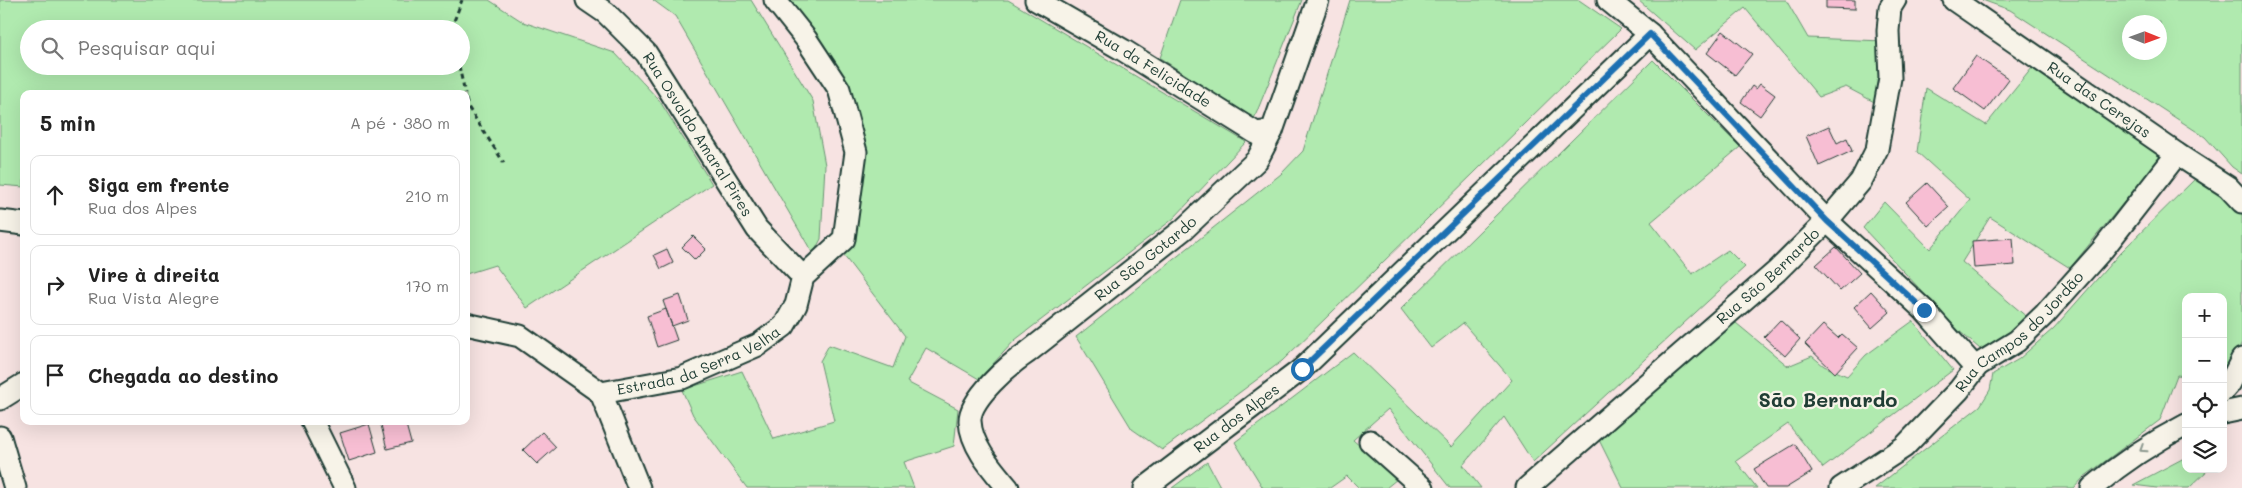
<!DOCTYPE html>
<html lang="pt">
<head>
<meta charset="utf-8">
<style>
	:root { --surface:#fff; --page:#f6f6f6; --text:#222; --muted:#767676; --line:#e0e0e0 }
	body { margin:0; font-family:Mali,sans-serif; background:var(--page); color:var(--text) }
	.controls { position:absolute; right:15px; bottom:15px; display:grid; overflow:hidden; border-radius:10px; box-shadow:0 5px 20px #0002 }
	.controls button { width:45px; height:45px; display:grid; place-items:center; padding:0; border:0; border-bottom:1px solid var(--line); background:var(--surface); color:var(--text); font:25px sans-serif }
	.compass { position:absolute; left:2122px; top:15px; width:45px; height:45px; border-radius:50%; background:var(--surface); box-shadow:0 5px 20px #0002; rotate:91deg }
	.stop { position:absolute; width:15px; height:15px; margin:-11px; border:4px solid #1f6fb2; border-radius:50%; background:#fff }
	.stop.end { background:#1f6fb2; border-color:#fff; box-shadow:0 1px 5px #0008 }
	.list { margin:0; padding:0; list-style:none }
	h2 { display:flex; justify-content:space-between; align-items:center; height:65px; margin:0; padding:0 20px; font-size:21px }
	h2 small { font-size:16px; font-weight:400; color:var(--muted) }
	.list li { display:grid; grid-template-columns:32px 1fr auto; gap:15px; align-items:center; box-sizing:border-box; height:80px; margin:0 10px 10px; padding:0 10px; border:1px solid var(--line); border-radius:10px }
	.list b { display:block; font-size:19px; white-space:nowrap }
	.list p { margin:0; font-size:16px; white-space:nowrap; color:var(--muted) }
	.list em { font-size:16px; font-style:normal; color:var(--muted) }
	.icon { flex:none; width:28px; height:28px; fill:none; stroke:currentColor; stroke-width:2; stroke-linecap:round; stroke-linejoin:round }
	.map { position:relative; flex:none; width:2242px; height:488px; overflow:hidden }
	.search { position:absolute; background:var(--surface); box-shadow:0 5px 20px #0002; left:20px; top:20px; width:450px; height:55px; display:flex; align-items:center; gap:12px; box-sizing:border-box; padding:0 18px; border-radius:28px; color:var(--muted); font-size:19px }
	.panel { position:absolute; background:var(--surface); box-shadow:0 5px 20px #0002; left:20px; top:90px; width:450px; height:335px; border-radius:10px }
	.map>svg:first-child { display:block }
</style>
</head>
<body>
<div class="map">
<svg width="2242" height="488" viewBox="0 0 2242 488">
	<rect width="100%" height="100%" fill="#f7e3e2"/>
	<filter id="ink" filterUnits="userSpaceOnUse"><feTurbulence type="fractalNoise" baseFrequency=".02" numOctaves="2"/><feDisplacementMap in="SourceGraphic" scale="10" xChannelSelector="R" yChannelSelector="G"/><feConvolveMatrix kernelMatrix="1 2 1 2 8 2 1 2 1" color-interpolation-filters="sRGB"/></filter>
	<g filter="url(#ink)">
		<path fill="#b0eaaf" stroke="#689472" fill-rule="evenodd" d="M 0,0 L 489,0 L 523,22 L 615,53 L 659,100 L 712,184 L 527,308 L 495,265 L 466,274 L 466,94 L 24,94 L 24,187 L 0,185 ZM 29,29 L 461,29 L 461,66 L 29,66 Z
			M 653,0 L 751,0 L 813,101 L 825,165 L 821,239 L 813,254 L 675,16 Z
			M 789,0 L 1008,0 L 1246,142 L 1173,219 L 1015,340 L 979,379 L 926,348 L 907,382 L 958,409 L 954,446 L 904,462 L 914,488 L 747,488 L 693,415 L 682,390 L 742,371 L 774,439 L 834,421 L 820,361 L 829,345 L 893,368 L 905,336 L 844,256 L 850,242 L 864,152 L 812,30 Z
			M 1180,0 L 1302,0 L 1254,119 L 1160,58 Z
			M 1350,0 L 1579,0 L 1621,29 L 1282,361 L 1162,450 L 1132,429 L 1076,337 L 1281,174 L 1303,151 Z
			M 1638,0 L 1786,0 L 1808,38 L 1884,41 L 1878,104 L 1846,87 L 1819,97 L 1745,8 L 1695,50 Z
			M 1982,0 L 2242,0 L 2242,174 L 2232,167 L 2205,137 L 2010,10 ZM 2130,22 L 2160,22 L 2160,52 L 2130,52 Z
			M 1653,60 L 1740,147 L 1651,222 L 1692,274 L 1728,250 L 1745,267 L 1533,462 L 1504,417 L 1463,465 L 1481,488 L 1450,488 L 1388,409 L 1353,440 L 1397,479 L 1386,488 L 1359,488 L 1347,476 L 1330,488 L 1263,488 L 1235,442 L 1353,352 L 1451,447 L 1512,380 L 1463,323 L 1431,348 L 1401,309 Z
			M 2032,68 L 2161,157 L 2070,268 L 1990,217 L 1962,262 L 2028,318 L 2003,337 L 1980,349 L 1958,330 L 1863,228 L 1884,202 L 1930,249 L 1970,200 L 1917,152 L 1926,88 L 1986,125 Z
			M 2200,174 L 2242,209 L 2242,342 L 2223,382 L 2223,297 L 2186,297 L 2186,376 L 2177,375 L 2160,420 L 2084,477 L 2074,488 L 1875,488 L 1980,406 L 1990,390 L 1993,374 L 2019,359 L 2054,328 L 2120,253 Z
			M 1913,321 L 1953,370 L 1823,468 L 1788,424 L 1736,461 L 1757,488 L 1623,488 L 1598,438 L 1736,323 L 1788,366 L 1812,356 L 1824,366 L 1847,376 L 1866,355 Z
			M 2186,457 L 2186,469 L 2209,469 L 2189,488 L 2157,488 L 2133,485 Z
			M 1207,462 L 1221,488 L 1172,488 Z"/>
		<path fill="#f7bed3" stroke="#1f3d34" d="M 1826,0 L 1855,0 L 1855,9 L 1826,8 Z
			M 1723,31 L 1752,54 L 1735,75 L 1707,53 Z
			M 1976,56 L 2009,79 L 1985,111 L 1953,88 Z
			M 1760,84 L 1775,95 L 1760,116 L 1741,102 L 1752,86 L 1756,89 Z
			M 1829,126 L 1837,143 L 1847,138 L 1852,151 L 1819,166 L 1806,136 Z
			M 1927,183 L 1949,207 L 1928,226 L 1906,202 Z
			M 693,236 L 706,249 L 695,260 L 682,247 Z
			M 2013,238 L 2015,265 L 1974,268 L 1972,241 Z
			M 1836,247 L 1860,273 L 1840,291 L 1816,265 Z
			M 667,249 L 673,263 L 661,269 L 654,255 Z
			M 1871,291 L 1890,312 L 1872,328 L 1854,307 Z
			M 680,295 L 688,320 L 672,326 L 663,301 Z
			M 666,309 L 677,340 L 657,347 L 647,316 Z
			M 1780,320 L 1800,339 L 1785,356 L 1764,337 Z
			M 1823,325 L 1838,338 L 1842,334 L 1858,348 L 1835,373 L 1805,344 Z
			M 380,421 L 405,421 L 411,443 L 387,449 Z
			M 369,424 L 377,452 L 349,461 L 340,433 Z
			M 542,432 L 556,447 L 537,464 L 523,450 Z
			M 1795,444 L 1812,472 L 1786,488 L 1766,488 L 1754,469 Z"/>
		<g fill="none" stroke-linecap="round" stroke-linejoin="round">
			<g stroke="#1f3d34" stroke-width="25">
				<g id="minor">
					<path id="s1" d="M 587,0 L 606,13 L 646,53 L 757,229 L 803,277"/>
					<path id="s2" d="M 1036,0 L 1123,50 L 1256,133 L 1272,131"/>
					<path d="M 1608,0 L 1650,34 L 1827,221 L 1924,310 L 1971,363 L 1978,365"/>
					<path id="s3" d="M 1954,0 L 2177,154 L 2228,187 L 2242,202"/>
					<path d="M 0,221 L 24,224"/>
					<path id="s4" d="M 466,324 L 520,336 L 601,393 L 682,378 L 758,345 L 784,326 L 796,305 L 803,277 L 844,239 L 856,152 L 839,89 L 806,39 L 775,0"/>
					<path d="M 2223,391 L 2230,383 L 2242,359"/>
					<path d="M 601,393 L 639,488"/>
					<path d="M 0,399 L 24,384"/>
					<path d="M 2223,413 L 2242,409"/>
					<path d="M 312,421 L 345,488"/>
					<path d="M 0,437 L 15,488"/>
					<path d="M 1370,441 L 1423,488"/>
					<path id="s5" d="M 1008,488 C 993,470 971,446 970,421 C 969,399 1011,363 1028,352 L 1184,229 L 1257,160 L 1272,131 L 1318,0"/>
					<path id="s6" d="M 1145,488 L 1302,369 L 1650,34"/>
					<path id="s7" d="M 1527,488 L 1777,271 L 1827,221 L 1861,181 L 1877,149 L 1890,78 L 1888,31 L 1890,8 L 1895,0"/>
					<path id="s8" d="M 1841,488 L 1904,447 L 1959,390 L 1978,365 L 2017,341 L 2045,314 L 2103,249 L 2177,154"/>
					<path d="M 2092,488 C 2121,463 2151,443 2186,425"/>
				</g>
			</g>
			<path stroke="#1f3d34" stroke-width="3" stroke-dasharray="5 4" stroke-linecap="butt" d="M 451,29 L 462,0
				M 459,66 L 465,94
				M 466,99 L 468,107 L 504,163"/>
			<use href="#minor" stroke="#f7f3e8" stroke-width="21"/>
		</g>
		<defs><path id="oneway-chevron" d="M-2-3.5L2.5 0L-2 3.5" fill="none" stroke-width="1.6" stroke-linecap="round" stroke-linejoin="round" transform="scale(1.25)"/></defs>
		<use stroke="#8b988e" href="#oneway-chevron" transform="translate(2143 449) rotate(147)"/>
	</g>
	<g fill="none" stroke-linecap="round" stroke-linejoin="round" filter="url(#ink)">
		<path stroke="#1f6fb2" stroke-width="6" d="M 1302,369 L 1650,34 L 1827,221 L 1924,310"/>
	</g>
	<g text-anchor="middle" stroke-width="4.5" stroke-linejoin="round" paint-order="stroke">
		<g font-size="15" fill="#1f3d34" stroke="#f7f3e8">
			<text dy="5" stroke="none"><textPath href="#s2" startOffset="136">Rua da Felicidade</textPath></text>
			<text dy="5" stroke="none"><textPath href="#s3" startOffset="176">Rua das Cerejas</textPath></text>
			<text dy="5" stroke="none"><textPath href="#s1" startOffset="176">Rua Osvaldo Amaral Pires</textPath></text>
			<text dy="5" stroke="none"><textPath href="#s5" startOffset="321">Rua São Gotardo</textPath></text>
			<text dy="5" stroke="none"><textPath href="#s7" startOffset="321">Rua São Bernardo</textPath></text>
			<text dy="5" stroke="none"><textPath href="#s8" startOffset="239">Rua Campos do Jordão</textPath></text>
			<text dy="5" stroke="none"><textPath href="#s4" startOffset="258">Estrada da Serra Velha</textPath></text>
			<text dy="5" stroke="none"><textPath href="#s6" startOffset="115">Rua dos Alpes</textPath></text>
		</g>
		<g font-size="20" font-weight="bold" fill="#1f3d34" stroke="#f7f3e8">
			<text x="1828" y="407">São Bernardo</text>
		</g>
	</g>
</svg>
<div class="controls">
<button>+</button>
<button>−</button>
<button><svg class="icon" aria-label="locate" viewBox="0 0 24 24"><circle cx="12" cy="12" r="6"/><path d="M12 2v4M12 18v4M2 12h4M18 12h4"/></svg></button>
<button><svg class="icon" aria-label="layers" viewBox="0 0 24 24"><path d="M12 4l9 5-9 5-9-5zM3 14l9 5 9-5"/></svg></button>
</div>
<svg class="compass" viewBox="-18 -18 36 36"><path d="M0-13l5 13h-10z" fill="#e53935"/><path d="M0 13l5-13h-10z" fill="#767676"/></svg>
<div class="stop" style="left:1302px;top:369px"></div>
<div class="stop end" style="left:1924px;top:310px"></div>
<div class="search"><svg class="icon" aria-label="search" viewBox="0 0 24 24"><circle cx="10" cy="10" r="6"/><path d="M15 15l6 6"/></svg>Pesquisar aqui</div>
<section class="panel">
<h2>5 min<small>A pé · 380 m</small></h2>
<ul class="list">
<li><svg class="icon" aria-label="ahead" viewBox="0 0 24 24"><path d="M12 20V5M6 11l6-6 6 6"/></svg><div><b>Siga em frente</b><p>Rua dos Alpes</p></div><em>210 m</em></li>
<li><svg class="icon" aria-label="right" viewBox="0 0 24 24"><path d="M7 20v-9h11M14 6l5 5-5 5"/></svg><div><b>Vire à direita</b><p>Rua Vista Alegre</p></div><em>170 m</em></li>
<li><svg class="icon" aria-label="arrive" viewBox="0 0 24 24"><path d="M6 21V4h12l-3 4 3 4H6"/></svg><div><b>Chegada ao destino</b></div></li>
</ul>
</section>
</div>
</body>
</html>
